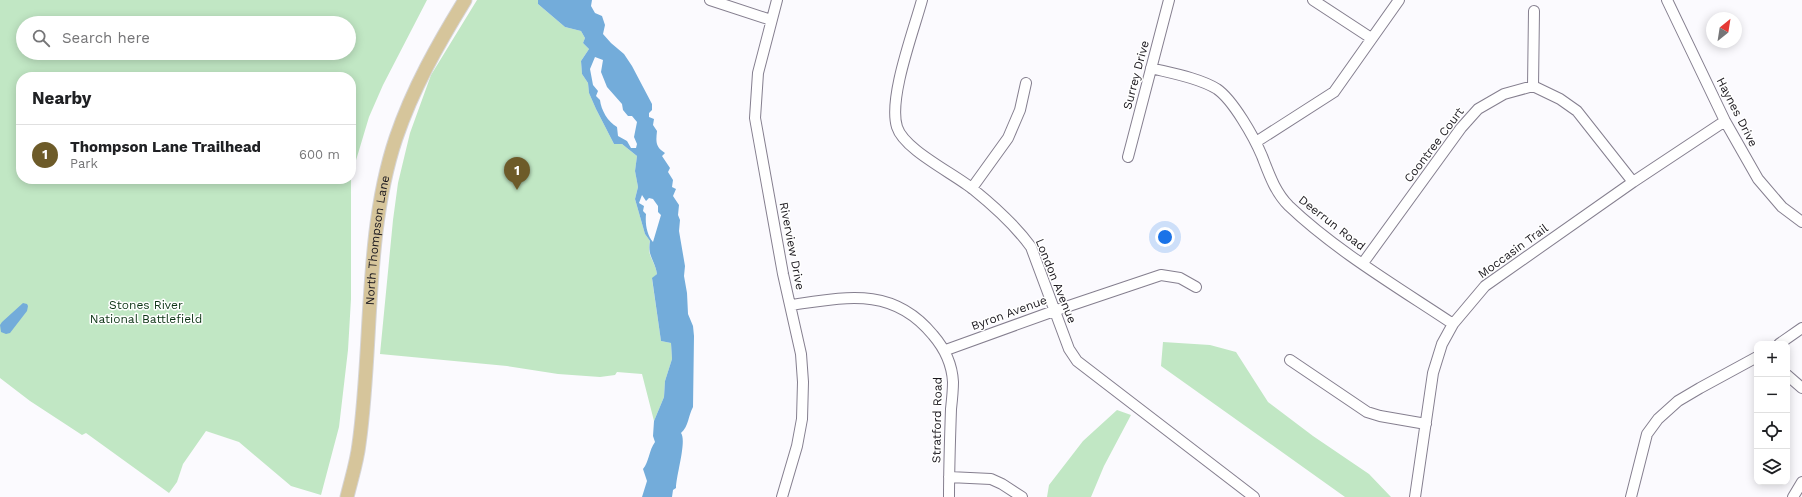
<!DOCTYPE html>
<html lang="en">
<head>
<meta charset="utf-8">
<style>
	:root { --surface:#fff; --page:#f6f6f6; --text:#202124; --muted:#757577; --line:#e0e0e0; --accent:#6d5b29 }
	body { margin:0; font-family:"Work Sans",sans-serif; background:var(--page); color:var(--text) }
	.controls { position:absolute; right:12px; bottom:12px; display:grid; overflow:hidden; border-radius:8px; box-shadow:0 2px 10px #0003 }
	.controls button { width:36px; height:36px; display:grid; place-items:center; padding:0; border:0; border-bottom:1px solid var(--line); background:var(--surface); color:var(--text); font:20px sans-serif }
	.compass { position:absolute; left:1706px; top:12px; width:36px; height:36px; border-radius:50%; background:var(--surface); box-shadow:0 2px 10px #0003; rotate:30deg }
	.you { position:absolute; left:1165px; top:237px; width:14px; height:14px; margin:-10px; border:3px solid #fff; border-radius:50%; background:#1a73e8; box-shadow:0 0 0 6px #1a73e833 }
	.badge { display:grid; place-items:center; width:26px; height:26px; border-radius:50%; background:var(--accent); color:#fff; font-size:13px; font-weight:700 }
	.pin { position:absolute; translate:-50% -33px; filter:drop-shadow(0 1px 2px #0008) }
	.pin::after { content:''; position:absolute; top:21px; width:14px; height:12px; background:inherit; clip-path:polygon(0 0,100% 0,50% 100%) }
	.list { margin:0; padding:0; list-style:none }
	h2 { display:flex; justify-content:space-between; align-items:center; height:52px; margin:0; padding:0 16px; font-size:17px }
	h2 small { font-size:13px; font-weight:400; color:var(--muted) }
	.list li { display:grid; grid-template-columns:26px 1fr auto; gap:12px; align-items:center; box-sizing:border-box; height:60px; padding:0 16px; border-top:1px solid var(--line) }
	.list b { display:block; font-size:15px; white-space:nowrap }
	.list p { margin:0; font-size:13px; white-space:nowrap; color:var(--muted) }
	.list em { font-size:13px; font-style:normal; color:var(--muted) }
	.icon { flex:none; width:22px; height:22px; fill:none; stroke:currentColor; stroke-width:2; stroke-linecap:round; stroke-linejoin:round }
	.map { position:relative; flex:none; width:1802px; height:497px; overflow:hidden }
	.search { position:absolute; background:var(--surface); box-shadow:0 2px 10px #0003; left:16px; top:16px; width:340px; height:44px; display:flex; align-items:center; gap:10px; box-sizing:border-box; padding:0 14px; border-radius:22px; color:var(--muted); font-size:15px }
	.panel { position:absolute; background:var(--surface); box-shadow:0 2px 10px #0003; left:16px; top:72px; width:340px; height:112px; border-radius:16px }
	.map>svg:first-child { display:block }
</style>
</head>
<body>
<div class="map">
<svg width="1802" height="497" viewBox="0 0 1802 497">
	<rect width="100%" height="100%" fill="#fbfafe"/>
	<path fill="#c1e7c4" fill-rule="evenodd" d="M 0,0 L 427,0 L 383,85 L 369,117 L 351,177 L 351,77 L 21,77 L 21,179 L 351,179 L 351,299 L 348,350 L 339,427 L 321,495 L 291,486 L 239,442 L 206,431 L 183,464 L 177,482 L 169,493 L 86,433 L 82,435 L 30,401 L 0,378 ZM 23,23 L 349,23 L 349,53 L 23,53 Z
		M 477,0 L 538,0 L 538,4 L 565,27 L 581,31 L 585,38 L 583,43 L 589,49 L 581,61 L 582,74 L 588,83 L 589,93 L 596,109 L 614,144 L 622,144 L 637,156 L 635,171 L 638,187 L 635,199 L 645,234 L 650,241 C 646,256 655,260 657,274 L 652,279 L 661,341 L 671,343 L 672,359 L 665,381 L 664,397 L 654,421 L 642,374 L 617,372 L 615,375 L 600,377 L 558,374 L 507,366 L 380,354 L 393,220 L 398,183 L 410,133 L 431,75 Z
		M 1163,342 L 1210,345 L 1236,352 L 1268,402 L 1313,436 L 1369,474 L 1391,497 L 1345,497 L 1161,366 Z
		M 1117,410 L 1131,415 L 1104,466 L 1091,497 L 1047,497 L 1049,485 L 1083,441 Z"/>
	<path fill="#73acda" fill-rule="evenodd" d="M 538,0 L 592,0 L 591,6 L 595,13 L 602,16 L 605,25 L 603,34 L 611,43 L 624,54 L 632,66 L 652,104 L 652,110 L 649,113 L 649,117 L 654,119 L 653,125 L 657,131 C 656,141 655,147 665,153 L 662,156 L 670,168 L 668,172 L 673,180 L 672,187 L 676,189 L 673,196 L 679,205 L 678,215 L 680,220 L 679,231 L 685,266 L 684,276 L 687,293 L 688,314 L 693,326 L 694,336 L 693,407 C 688,416 689,426 681,433 C 687,441 676,476 676,488 L 673,490 L 672,497 L 642,497 L 647,481 L 643,469 C 649,462 649,450 655,442 L 653,436 L 654,421 L 664,397 L 665,381 L 672,359 L 671,343 L 661,341 L 652,278 L 657,274 C 655,260 647,256 650,241 L 645,234 L 635,199 L 638,187 L 635,171 L 637,156 L 622,144 L 614,144 L 596,109 L 589,93 L 588,83 L 582,74 L 581,61 L 589,49 L 583,43 L 585,38 L 581,31 L 565,27 L 538,4 ZM 595,57 L 603,60 L 601,72 L 607,87 L 622,104 L 623,110 L 628,116 L 632,116 L 637,122 L 634,137 L 637,144 L 636,148 L 631,148 L 627,141 L 618,136 L 617,127 C 608,122 601,110 600,100 L 596,96 L 598,91 L 593,85 L 590,69 ZM 642,195 L 646,201 L 649,198 L 653,199 L 658,206 L 658,212 L 661,215 L 653,242 C 647,235 645,224 646,214 L 643,211 L 644,206 L 639,203 Z
		M 23,303 L 27,304 L 28,306 L 27,311 L 10,333 L 6,334 L 1,332 L 0,325 L 2,322 Z"/>
	<g fill="none" stroke-linecap="round" stroke-linejoin="round">
		<g stroke="#857f8f" stroke-width="12">
			<path id="minor" d="M 710,0 L 771,20
				M 777,0 L 758,73 L 755,118 L 783,274 L 801,354 L 803,382 L 802,419 L 797,446 L 782,497
				M 922,0 C 914,30 888,98 897,127 C 904,150 955,174 974,190 C 995,207 1015,225 1031,247 L 1069,349 L 1077,361 L 1254,497
				M 1313,0 L 1371,38
				M 1667,0 L 1725,121 L 1758,179 L 1782,207 L 1802,222
				M 1151,68 C 1171,73 1199,78 1217,89 C 1233,100 1254,137 1262,156 C 1269,174 1275,192 1289,206 C 1335,250 1399,288 1453,324
				M 1533,86 L 1534,11
				M 1256,142 L 1334,92 L 1399,0
				M 1128,157 L 1169,0
				M 972,188 L 1008,138 L 1020,110 L 1026,83
				M 1363,263 L 1461,128 L 1478,109 L 1504,94 L 1533,86 L 1560,99 L 1577,111 L 1633,182
				M 791,305 C 846,297 893,286 933,335 C 945,349 952,363 953,382 C 953,391 952,400 951,409 C 950,438 949,468 949,497
				M 1779,344 L 1802,328
				M 946,350 L 1054,311 L 1161,275 L 1180,278 L 1196,287
				M 1290,360 L 1367,412 L 1380,416 L 1426,424
				M 1787,375 L 1802,388
				M 949,477 L 991,479 L 1002,484 L 1022,497
				M 1415,497 L 1433,373 L 1442,344 L 1453,324 L 1485,286 L 1633,182 L 1725,121
				M 1631,497 L 1647,434 L 1658,419 L 1678,401 L 1700,388 L 1757,357
				M 1793,497 L 1802,482"/>
		</g>
		<g stroke="#d6d5d6" stroke-width="15">
			<g id="major">
				<path id="s1" d="M 347,497 C 351,480 357,462 359,444 C 373,345 364,233 396,138 C 413,88 438,44 465,0"/>
			</g>
		</g>
		<use href="#minor" stroke="#fff" stroke-width="10"/>
		<use href="#major" stroke="#d6c59b" stroke-width="13"/>
	</g>
	<g text-anchor="middle" stroke-width="3" stroke-linejoin="round" paint-order="stroke">
		<g font-size="12" fill="#1b181e" stroke="#fff">
			<text transform="translate(1136 75) rotate(-75)" y="4">Surrey Drive</text>
			<text transform="translate(1737 112) rotate(63)" y="4">Haynes Drive</text>
			<text transform="translate(1434 145) rotate(-53)" y="4">Coontree Court</text>
			<text transform="translate(1332 223) rotate(38)" y="4">Deerrun Road</text>
			<text dy="4" stroke="none"><textPath href="#s1" startOffset="259">North Thompson Lane</textPath></text>
			<text transform="translate(792 246) rotate(79)" y="4">Riverview Drive</text>
			<text transform="translate(1513 251) rotate(-36)" y="4">Moccasin Trail</text>
			<text transform="translate(1056 281) rotate(68)" y="4">London Avenue</text>
			<text transform="translate(1009 313) rotate(-20)" y="4">Byron Avenue</text>
			<text transform="translate(937 420) rotate(-89)" y="4">Stratford Road</text>
		</g>
		<g font-size="12" fill="#0c3414" stroke="#fff">
			<text x="146" y="309">Stones River<tspan x="146" dy="14">National Battlefield</tspan></text>
		</g>
	</g>
</svg>
<div class="controls">
<button>+</button>
<button>−</button>
<button><svg class="icon" aria-label="locate" viewBox="0 0 24 24"><circle cx="12" cy="12" r="6"/><path d="M12 2v4M12 18v4M2 12h4M18 12h4"/></svg></button>
<button><svg class="icon" aria-label="layers" viewBox="0 0 24 24"><path d="M12 4l9 5-9 5-9-5zM3 14l9 5 9-5"/></svg></button>
</div>
<svg class="compass" viewBox="-18 -18 36 36"><path d="M0-13l5 13h-10z" fill="#e53935"/><path d="M0 13l5-13h-10z" fill="#757577"/></svg>
<div class="you"></div>
<div class="pin badge" style="left:517px;top:190px">1</div>
<div class="search"><svg class="icon" aria-label="search" viewBox="0 0 24 24"><circle cx="10" cy="10" r="6"/><path d="M15 15l6 6"/></svg>Search here</div>
<section class="panel">
<h2>Nearby<small></small></h2>
<ul class="list">
<li><span class="badge">1</span><div><b>Thompson Lane Trailhead</b><p>Park</p></div><em>600 m</em></li>
</ul>
</section>
</div>
</body>
</html>
